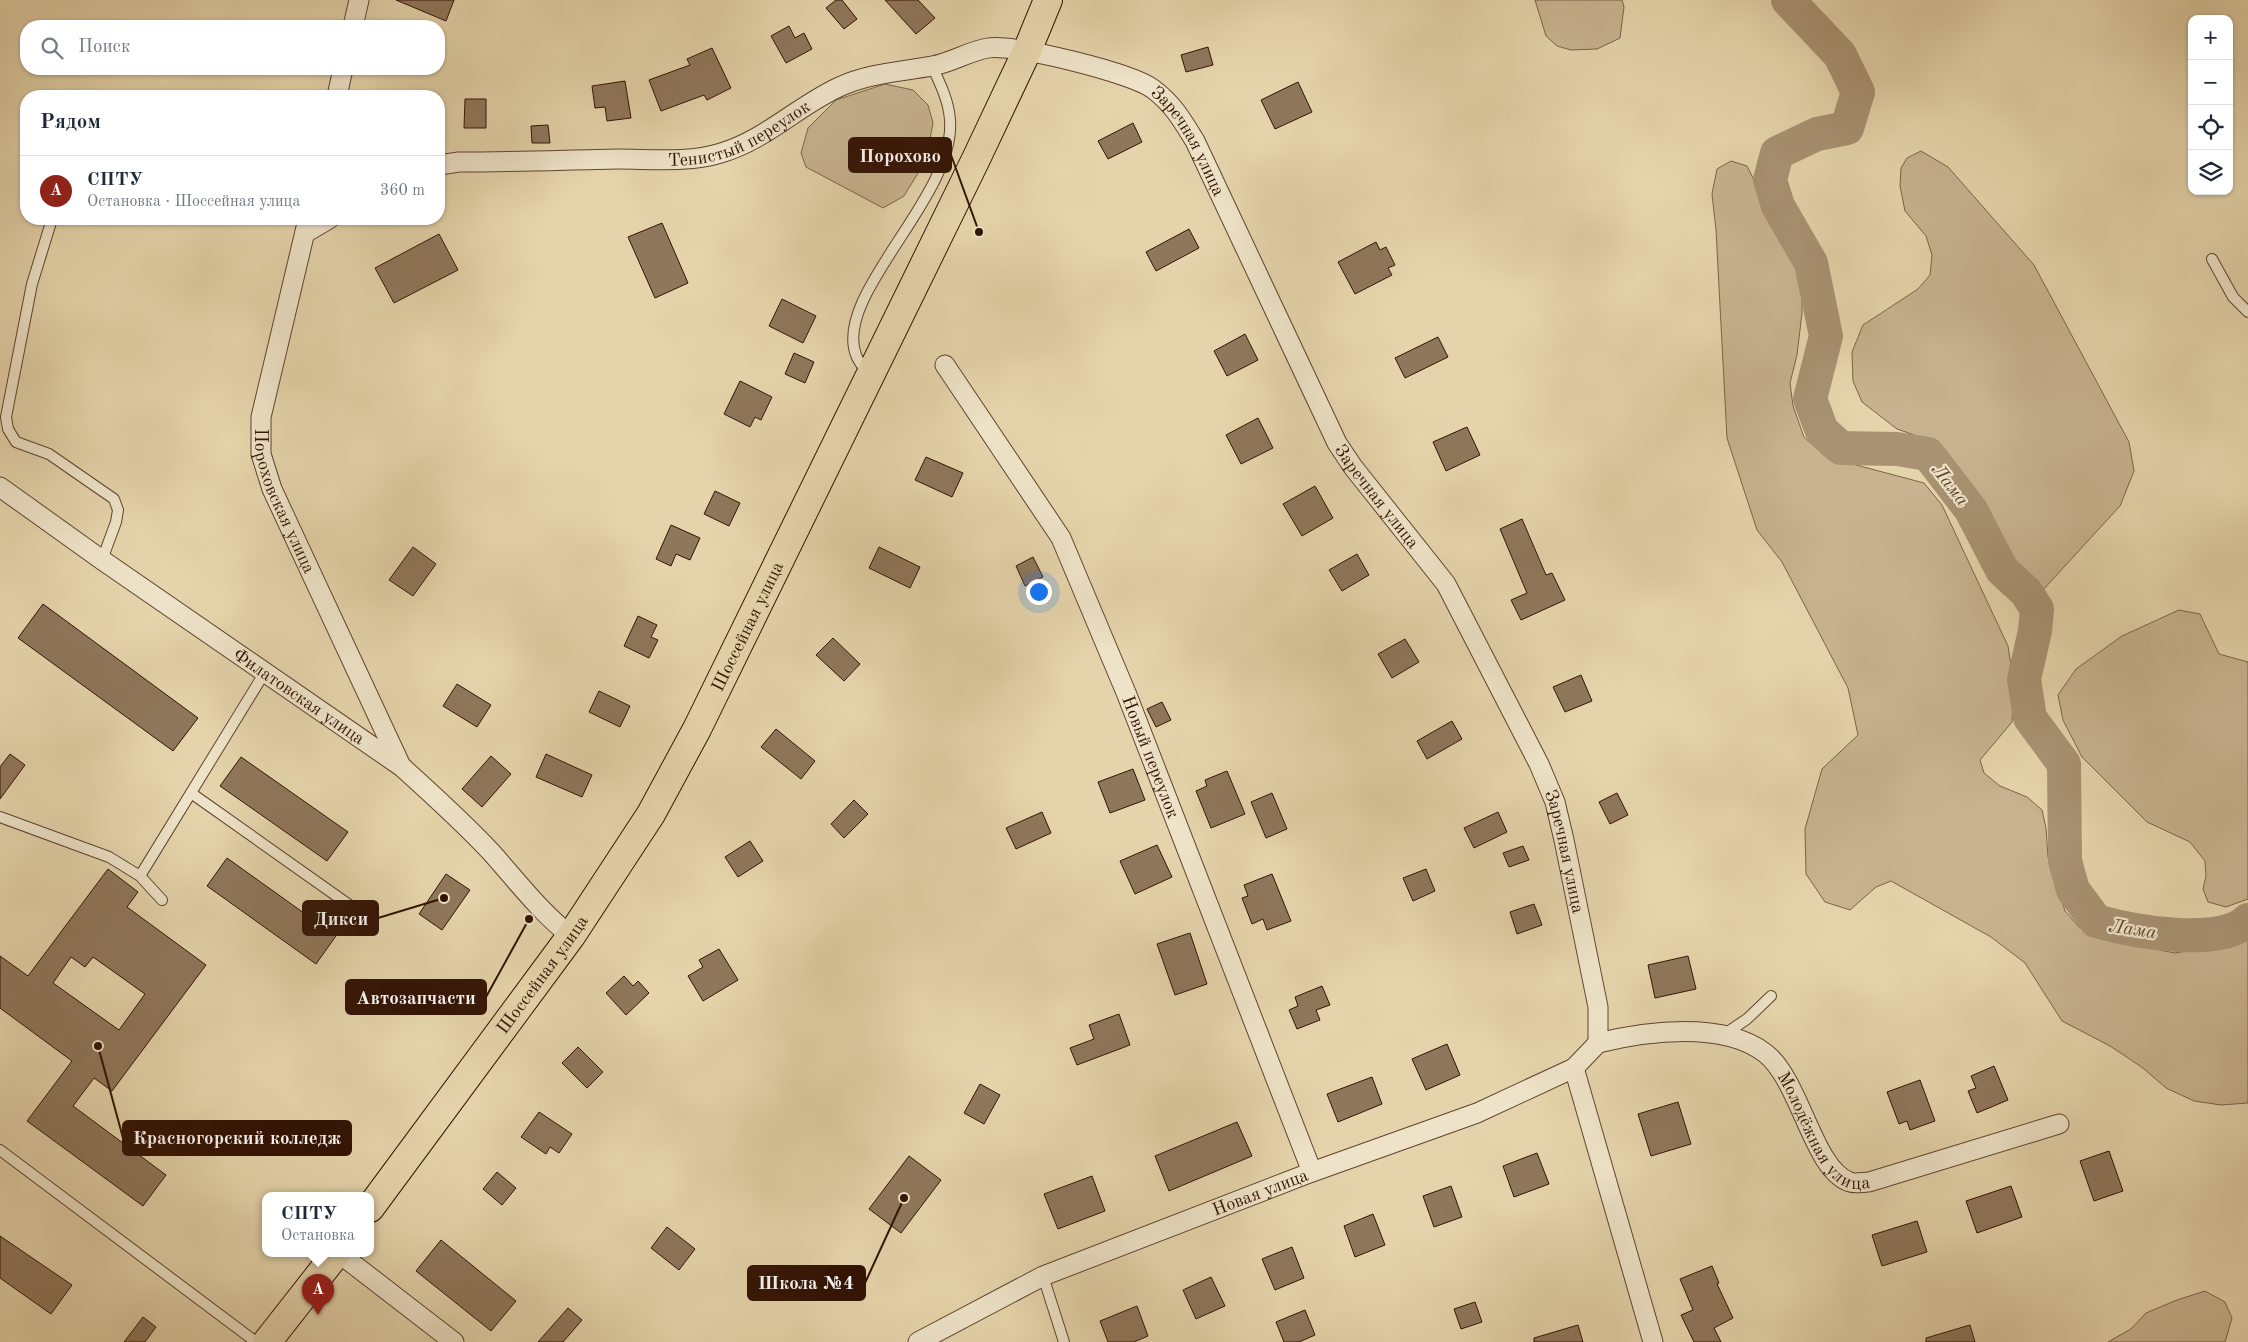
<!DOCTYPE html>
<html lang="ru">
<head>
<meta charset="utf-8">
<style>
	:root { --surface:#fff; --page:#f6f6f7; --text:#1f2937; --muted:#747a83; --line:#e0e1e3; --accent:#8f2418 }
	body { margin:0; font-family:"Old Standard TT",serif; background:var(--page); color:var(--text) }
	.controls { position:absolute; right:15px; top:15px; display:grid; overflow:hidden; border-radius:10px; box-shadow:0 1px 4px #0004 }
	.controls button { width:45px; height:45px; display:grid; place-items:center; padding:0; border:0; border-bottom:1px solid var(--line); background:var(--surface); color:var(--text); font:25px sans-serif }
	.you { position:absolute; left:1038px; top:591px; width:18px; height:18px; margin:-12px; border:4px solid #fff; border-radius:50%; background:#1a73e8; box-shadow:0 0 0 8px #1a73e833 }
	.badge { display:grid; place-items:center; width:32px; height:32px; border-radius:50%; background:var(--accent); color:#fff; font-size:16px; font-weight:700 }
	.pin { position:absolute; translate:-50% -41px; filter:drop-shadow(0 1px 2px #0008) }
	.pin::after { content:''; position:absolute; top:26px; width:18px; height:15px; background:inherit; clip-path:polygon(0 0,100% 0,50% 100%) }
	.popup { position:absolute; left:262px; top:1192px; width:112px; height:65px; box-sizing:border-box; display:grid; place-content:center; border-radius:10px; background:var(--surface); filter:drop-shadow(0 1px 4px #0005); font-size:16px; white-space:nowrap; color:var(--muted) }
	.popup b { font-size:19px; color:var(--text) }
	.popup::after { content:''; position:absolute; left:50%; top:100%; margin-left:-10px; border:10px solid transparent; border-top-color:var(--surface) }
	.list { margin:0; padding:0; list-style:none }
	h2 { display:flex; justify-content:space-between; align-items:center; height:65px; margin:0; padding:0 20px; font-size:21px }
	h2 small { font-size:16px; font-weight:400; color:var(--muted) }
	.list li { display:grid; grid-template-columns:32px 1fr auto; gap:15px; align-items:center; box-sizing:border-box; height:70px; padding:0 20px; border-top:1px solid var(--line) }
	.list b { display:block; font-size:19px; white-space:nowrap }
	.list p { margin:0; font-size:16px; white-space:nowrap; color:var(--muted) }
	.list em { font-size:16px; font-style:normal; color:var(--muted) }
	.icon { flex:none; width:28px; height:28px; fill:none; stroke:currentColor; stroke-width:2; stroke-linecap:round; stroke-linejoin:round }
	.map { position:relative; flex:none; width:2248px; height:1342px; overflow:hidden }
	.search { position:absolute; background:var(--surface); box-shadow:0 1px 4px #0004; left:20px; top:20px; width:425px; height:55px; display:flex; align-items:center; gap:12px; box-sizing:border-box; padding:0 18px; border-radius:20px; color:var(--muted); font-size:19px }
	.panel { position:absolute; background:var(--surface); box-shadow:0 1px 4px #0004; left:20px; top:90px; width:425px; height:135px; border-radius:20px }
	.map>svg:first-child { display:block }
</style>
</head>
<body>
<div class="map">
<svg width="2248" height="1342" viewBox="0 0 2248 1342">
	<rect width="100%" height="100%" fill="#e5d4ab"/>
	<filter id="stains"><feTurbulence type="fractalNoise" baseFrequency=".004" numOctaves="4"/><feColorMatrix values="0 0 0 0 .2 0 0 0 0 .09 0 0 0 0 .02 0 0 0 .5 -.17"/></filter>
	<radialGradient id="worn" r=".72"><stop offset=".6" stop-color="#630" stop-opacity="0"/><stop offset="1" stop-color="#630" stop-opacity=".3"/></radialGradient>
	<path fill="#c7b38f" stroke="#7c634a" d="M 1535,0 L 1622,0 L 1624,7 L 1620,38 L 1597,49 L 1571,50 L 1557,46 L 1546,36 Z
		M 885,84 L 913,90 L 928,105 L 933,123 L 926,160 L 904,196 L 883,208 L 806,167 L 801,153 L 808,128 L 836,100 Z
		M 1921,151 L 1948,167 L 2034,265 L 2129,442 L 2134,471 L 2120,506 L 2042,591 L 2031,587 L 2014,567 L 1994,528 L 1946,457 L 1920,437 L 1897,429 L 1862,402 L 1853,381 L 1852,352 L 1863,325 L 1918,289 L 1930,275 L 1932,255 L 1926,236 L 1905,211 L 1900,186 L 1901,168 L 1907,158 Z
		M 1731,161 L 1747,166 L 1793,258 L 1802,285 L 1802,313 L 1797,355 L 1790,383 L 1793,406 L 1804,437 L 1826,457 L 1924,483 L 1942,505 L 2008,646 L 2014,685 L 2012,722 L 1980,760 L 1984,773 L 2000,786 L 2027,797 L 2042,810 L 2046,828 L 2048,857 L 2065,911 L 2079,927 L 2115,941 L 2175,953 L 2248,940 L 2248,1103 L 2221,1105 L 2194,1101 L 2166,1088 L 2143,1068 L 2110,1046 L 2062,1021 L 2025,963 L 1991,937 L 1891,881 L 1876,887 L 1850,910 L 1825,902 L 1806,874 L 1805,829 L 1822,769 L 1858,735 L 1848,688 L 1782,562 L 1757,530 L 1727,438 L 1716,230 L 1712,194 L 1717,169 Z
		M 2179,610 L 2200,614 L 2219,654 L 2248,662 L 2248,899 L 2226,907 L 2208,902 L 2203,889 L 2206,876 L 2205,861 L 2190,842 L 2147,822 L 2082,757 L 2063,720 L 2058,695 L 2076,669 L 2122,636 Z
		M 2205,1291 L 2225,1302 L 2232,1318 L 2225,1342 L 2108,1342 L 2131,1329 L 2146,1313 L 2177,1300 Z"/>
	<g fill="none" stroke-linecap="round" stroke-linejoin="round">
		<path stroke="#a89272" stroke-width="34" d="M 1788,0 L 1840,55 L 1858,92 L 1847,128 L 1817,134 L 1777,153 L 1770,180 L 1778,206 L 1811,263 L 1826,336 L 1810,399 L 1822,431 L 1841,448 L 1897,449 L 1928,454 L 1971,510 L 2002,570 L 2026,592 L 2037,609 L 2035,631 L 2024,679 L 2030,718 L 2064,764 L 2065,861 L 2073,890 L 2096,921 C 2131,931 2220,948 2248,920"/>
	</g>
	<path fill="#8f775b" stroke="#321304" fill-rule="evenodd" d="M 396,0 L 454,0 L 446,21 Z
		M 836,0 L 842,0 L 857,19 L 844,29 L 826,8 Z
		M 885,0 L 918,0 L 935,18 L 916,34 Z
		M 789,26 L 795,38 L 804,33 L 812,49 L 786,63 L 771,36 Z
		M 1208,47 L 1213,65 L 1186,72 L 1181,55 Z
		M 712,48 L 731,88 L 707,100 L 704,95 L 661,111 L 649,80 L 690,65 L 687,59 Z
		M 625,81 L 631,118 L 607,121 L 605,107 L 595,108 L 592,86 Z
		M 1298,82 L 1312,112 L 1275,129 L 1261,100 Z
		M 465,99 L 486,99 L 486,128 L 464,128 Z
		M 1133,123 L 1142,142 L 1108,159 L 1098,141 Z
		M 548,125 L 550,143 L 532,143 L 531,126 Z
		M 662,223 L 688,283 L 655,298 L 628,237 Z
		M 1189,229 L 1199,248 L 1156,271 L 1146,252 Z
		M 439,234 L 458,270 L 394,303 L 375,268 Z
		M 1376,242 L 1380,250 L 1386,247 L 1395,265 L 1388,268 L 1392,275 L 1355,294 L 1338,262 Z
		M 782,299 L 816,316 L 803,343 L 769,326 Z
		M 1245,334 L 1258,360 L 1227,376 L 1214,351 Z
		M 1438,337 L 1448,357 L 1405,378 L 1395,358 Z
		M 794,353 L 814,362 L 805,383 L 785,374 Z
		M 740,381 L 772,397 L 761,420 L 755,417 L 750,427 L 724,414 Z
		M 1258,418 L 1273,448 L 1241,464 L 1226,435 Z
		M 1467,427 L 1480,455 L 1446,471 L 1433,442 Z
		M 926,457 L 963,473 L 952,497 L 915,480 Z
		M 1315,486 L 1333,518 L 1302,536 L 1283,504 Z
		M 715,491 L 740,503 L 729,526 L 704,514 Z
		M 1522,519 L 1546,575 L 1552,573 L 1565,600 L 1521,620 L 1511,600 L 1527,593 L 1500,529 Z
		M 671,525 L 700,538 L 690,560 L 676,554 L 671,566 L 656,559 Z
		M 413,547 L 436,564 L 413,596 L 389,580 Z
		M 879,547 L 920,567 L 910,588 L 869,568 Z
		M 1357,554 L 1369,575 L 1342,591 L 1329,570 Z
		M 1033,557 L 1043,577 L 1025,586 L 1016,566 Z
		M 43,604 L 198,718 L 173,751 L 18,638 Z
		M 638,616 L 657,625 L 651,637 L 658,640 L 649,658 L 624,646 Z
		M 833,638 L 860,664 L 844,681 L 816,655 Z
		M 1405,639 L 1419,662 L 1392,678 L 1378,654 Z
		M 1581,675 L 1592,701 L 1565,712 L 1553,687 Z
		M 457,684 L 491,705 L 477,727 L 443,706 Z
		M 599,691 L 630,706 L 620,727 L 589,712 Z
		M 1162,702 L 1171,720 L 1156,727 L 1147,709 Z
		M 1452,721 L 1462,739 L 1427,759 L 1417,741 Z
		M 776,729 L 815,761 L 801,779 L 761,747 Z
		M 10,754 L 25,765 L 0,799 L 0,767 Z
		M 546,754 L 592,775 L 582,797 L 536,777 Z
		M 491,756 L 511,774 L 482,807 L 462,789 Z
		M 241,757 L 348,832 L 327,861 L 220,786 Z
		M 1133,769 L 1145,800 L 1110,813 L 1098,782 Z
		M 1227,771 L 1245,814 L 1211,828 L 1196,791 L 1207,786 L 1205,780 Z
		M 1272,793 L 1287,829 L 1266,838 L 1251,802 Z
		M 1617,793 L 1628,815 L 1610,824 L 1599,802 Z
		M 854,800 L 868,814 L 844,838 L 831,824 Z
		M 1042,812 L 1051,833 L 1016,849 L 1006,828 Z
		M 1498,812 L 1507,832 L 1474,848 L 1464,828 Z
		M 750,841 L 763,861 L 738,877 L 725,857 Z
		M 1157,845 L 1172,877 L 1135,894 L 1120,861 Z
		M 1523,846 L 1529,860 L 1509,867 L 1503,853 Z
		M 227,858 L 336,936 L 316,964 L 207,886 Z
		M 108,869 L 138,892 L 127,907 L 206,965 L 112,1091 L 94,1078 L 73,1106 L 166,1175 L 143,1206 L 27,1121 L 72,1061 L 0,1008 L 0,956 L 28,976 ZM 71,957 L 85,967 L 93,957 L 145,994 L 119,1030 L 53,983 Z
		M 1426,869 L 1435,891 L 1413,901 L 1403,878 Z
		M 446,874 L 470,890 L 442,930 L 419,914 Z
		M 1272,874 L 1291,921 L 1267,930 L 1263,919 L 1252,924 L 1242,898 L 1248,896 L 1244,885 Z
		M 1534,904 L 1542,925 L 1517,934 L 1510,912 Z
		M 1190,933 L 1207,984 L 1175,995 L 1157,944 Z
		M 719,949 L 738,980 L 703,1001 L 688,976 L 703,967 L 699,960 Z
		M 1688,956 L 1696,989 L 1655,998 L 1648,965 Z
		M 624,976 L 633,986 L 638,981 L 649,993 L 626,1015 L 606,993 Z
		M 1322,986 L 1330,1005 L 1316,1010 L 1320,1020 L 1297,1029 L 1289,1010 L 1298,1006 L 1295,997 Z
		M 1119,1014 L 1130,1045 L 1077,1065 L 1070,1048 L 1094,1039 L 1089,1025 Z
		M 1447,1044 L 1460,1075 L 1426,1090 L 1412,1059 Z
		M 578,1047 L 603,1072 L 587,1088 L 562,1063 Z
		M 1994,1066 L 2008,1100 L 1977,1113 L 1968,1091 L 1976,1088 L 1971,1076 Z
		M 1372,1077 L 1382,1104 L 1338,1122 L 1327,1094 Z
		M 1920,1080 L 1935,1121 L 1910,1130 L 1907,1121 L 1899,1124 L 1887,1092 Z
		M 980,1084 L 1000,1095 L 984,1124 L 964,1113 Z
		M 1678,1102 L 1691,1144 L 1651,1156 L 1638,1114 Z
		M 539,1112 L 572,1134 L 559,1153 L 550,1147 L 546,1154 L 521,1137 Z
		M 1237,1122 L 1252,1156 L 1169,1191 L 1155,1156 Z
		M 2109,1151 L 2123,1191 L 2094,1201 L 2080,1161 Z
		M 1537,1153 L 1549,1184 L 1514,1197 L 1503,1166 Z
		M 909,1156 L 941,1180 L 901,1233 L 869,1209 Z
		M 497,1172 L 516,1188 L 502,1205 L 483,1189 Z
		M 1092,1176 L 1105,1211 L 1058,1229 L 1044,1194 Z
		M 1451,1186 L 1462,1217 L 1434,1227 L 1423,1196 Z
		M 2011,1186 L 2022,1217 L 1977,1233 L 1966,1201 Z
		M 1373,1214 L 1385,1245 L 1355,1257 L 1344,1226 Z
		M 1917,1221 L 1927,1252 L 1882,1266 L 1872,1235 Z
		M 667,1227 L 695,1249 L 679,1270 L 651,1248 Z
		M 0,1236 L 72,1285 L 51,1314 L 0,1278 Z
		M 441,1240 L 516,1301 L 491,1331 L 416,1271 Z
		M 1292,1247 L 1304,1278 L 1275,1290 L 1262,1259 Z
		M 1712,1266 L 1719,1283 L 1717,1284 L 1733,1318 L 1714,1328 L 1721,1342 L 1694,1342 L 1681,1315 L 1693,1310 L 1680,1279 Z
		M 1211,1277 L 1225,1306 L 1196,1319 L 1183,1290 Z
		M 1475,1302 L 1482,1322 L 1461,1329 L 1454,1309 Z
		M 1137,1306 L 1148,1336 L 1134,1342 L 1108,1342 L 1100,1321 Z
		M 568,1308 L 582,1320 L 563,1342 L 538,1342 Z
		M 1305,1310 L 1315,1335 L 1299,1342 L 1284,1342 L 1276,1322 Z
		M 143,1317 L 156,1327 L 145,1342 L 124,1342 Z
		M 1578,1325 L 1583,1342 L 1534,1342 L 1534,1338 Z
		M 1970,1325 L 1975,1342 L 1926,1342 L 1926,1338 Z"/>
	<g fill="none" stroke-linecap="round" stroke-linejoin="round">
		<g stroke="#5f432e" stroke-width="12">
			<path id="lane" d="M 52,219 L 32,284 L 6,417 L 8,429 L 16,442 L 49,454 L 114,499 L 118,510 L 116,522 L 102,560
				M 2212,259 L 2233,297 L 2248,312
				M 868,374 C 864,368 858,361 856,355 C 833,294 956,197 950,120 C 949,102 940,83 932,66
				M 191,793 L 372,921
				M 0,817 L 109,857 L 140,876 L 162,900
				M 140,876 L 265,672
				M 1723,1035 L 1747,1019 L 1771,996
				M 0,1150 L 256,1342
				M 1043,1276 L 1064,1342"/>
		</g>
		<g stroke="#5f432e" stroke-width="21">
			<g id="street">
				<path d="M 353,26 L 359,0"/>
				<path d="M 337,96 L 343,69"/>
				<path id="s1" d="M 439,165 L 459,162 C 512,162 565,160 618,159 C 652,159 689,163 721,153 C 765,140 798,106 839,87 C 869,73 900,72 932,66 C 951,63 969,51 988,48 C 1015,44 1132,73 1153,89 C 1173,104 1182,120 1195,141 L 1337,443 L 1353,467 L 1446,584 L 1539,764 L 1555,802 L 1564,840 L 1598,1007 L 1598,1043"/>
				<path id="s2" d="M 308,219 L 261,417 L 261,454 L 272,489 L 401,766"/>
				<path d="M 305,233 L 329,219"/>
				<path id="s3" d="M 945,365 L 1061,538 L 1127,695 L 1312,1172"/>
				<path id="s4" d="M 0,487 L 102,560 L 402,767 C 433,795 463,822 491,852 C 517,881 540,912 571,936"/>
				<path id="s5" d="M 1598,1043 C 1647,1031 1723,1021 1765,1053 C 1801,1081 1813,1170 1850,1182 C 1855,1184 1863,1182 1869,1182 L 2059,1124"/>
				<path d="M 1574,1068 L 1653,1342"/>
				<path d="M 340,1254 L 454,1342"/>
				<path id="s6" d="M 918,1342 L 1043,1276 L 1312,1172 L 1477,1113 L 1574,1068 L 1598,1043"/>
			</g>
		</g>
		<g stroke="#321304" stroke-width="30">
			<g id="primary">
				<path id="s7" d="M 370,1208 L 571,936 L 651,814 L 697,729 L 976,159 L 1027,51 L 1048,0"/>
				<path d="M 267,1342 L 336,1254"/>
			</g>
		</g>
		<use href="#lane" stroke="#eee3c8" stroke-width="10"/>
		<use href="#street" stroke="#eee3c8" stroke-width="19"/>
		<use href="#primary" stroke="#e5d4ab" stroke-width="28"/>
	</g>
	<g text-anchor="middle" stroke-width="4.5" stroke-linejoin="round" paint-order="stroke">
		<g font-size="18" fill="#321304" stroke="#eee3c8">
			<text dy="6" stroke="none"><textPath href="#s1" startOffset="306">Тенистый переулок</textPath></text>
			<text dy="6" stroke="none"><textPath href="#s1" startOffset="808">Заречная улица</textPath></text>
			<text dy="6" stroke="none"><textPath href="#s1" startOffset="1212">Заречная улица</textPath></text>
			<text dy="6" stroke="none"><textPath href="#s2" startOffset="292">Пороховская улица</textPath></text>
			<text dy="6" stroke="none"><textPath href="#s7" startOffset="695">Шоссейная улица</textPath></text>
			<text dy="6" stroke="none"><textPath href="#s4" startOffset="365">Филатовская улица</textPath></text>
			<text dy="6" stroke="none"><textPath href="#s3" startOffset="445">Новый переулок</textPath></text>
			<text dy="6" stroke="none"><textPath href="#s1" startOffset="1618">Заречная улица</textPath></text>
			<text dy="6" stroke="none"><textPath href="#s7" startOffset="290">Шоссейная улица</textPath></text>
			<text dy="6" stroke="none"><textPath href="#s5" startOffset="274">Молодёжная улица</textPath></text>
			<text dy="6" stroke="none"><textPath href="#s6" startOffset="374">Новая улица</textPath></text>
		</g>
		<g font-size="19" font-style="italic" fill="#614630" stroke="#eee3c8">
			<text transform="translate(1951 484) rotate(52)" y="7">Лама</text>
			<text transform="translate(2133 928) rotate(9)" y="7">Лама</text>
		</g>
	</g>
	<path fill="none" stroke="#321304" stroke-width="2" d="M979 232L951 155M444 898L378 918M529 919L486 997M98 1046L123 1138M904 1198L865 1283"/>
	<g fill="#321304" stroke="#eee3c8" stroke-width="2">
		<circle cx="979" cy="232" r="5"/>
		<circle cx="444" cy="898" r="5"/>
		<circle cx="529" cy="919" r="5"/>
		<circle cx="98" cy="1046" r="5"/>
		<circle cx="904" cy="1198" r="5"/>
	</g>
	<g fill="#321304" stroke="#321304" stroke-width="2">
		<rect x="849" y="138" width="102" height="34" rx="5"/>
		<rect x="303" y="901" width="75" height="34" rx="5"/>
		<rect x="346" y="980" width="140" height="34" rx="5"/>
		<rect x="123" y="1121" width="228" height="34" rx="5"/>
		<rect x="748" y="1266" width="117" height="34" rx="5"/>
	</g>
	<g font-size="19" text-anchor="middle" font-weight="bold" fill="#fff">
		<text x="900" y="162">Порохово</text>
		<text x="341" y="925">Дикси</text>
		<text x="416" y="1004">Автозапчасти</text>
		<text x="237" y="1144">Красногорский колледж</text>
		<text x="806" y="1289">Школа №4</text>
	</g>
	<rect width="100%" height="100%" filter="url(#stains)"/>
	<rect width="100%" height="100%" fill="url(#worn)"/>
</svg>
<div class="controls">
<button>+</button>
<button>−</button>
<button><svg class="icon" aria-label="locate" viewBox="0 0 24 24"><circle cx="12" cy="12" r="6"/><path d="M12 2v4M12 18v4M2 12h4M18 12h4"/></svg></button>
<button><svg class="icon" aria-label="layers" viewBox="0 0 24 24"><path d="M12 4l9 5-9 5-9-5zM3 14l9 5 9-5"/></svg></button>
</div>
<div class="you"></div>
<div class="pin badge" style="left:318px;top:1315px">A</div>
<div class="popup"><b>СПТУ</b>Остановка</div>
<div class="search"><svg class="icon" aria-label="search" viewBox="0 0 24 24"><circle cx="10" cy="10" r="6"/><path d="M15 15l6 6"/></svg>Поиск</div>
<section class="panel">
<h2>Рядом<small></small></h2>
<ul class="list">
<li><span class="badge">A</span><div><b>СПТУ</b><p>Остановка · Шоссейная улица</p></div><em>360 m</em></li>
</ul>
</section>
</div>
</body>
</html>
